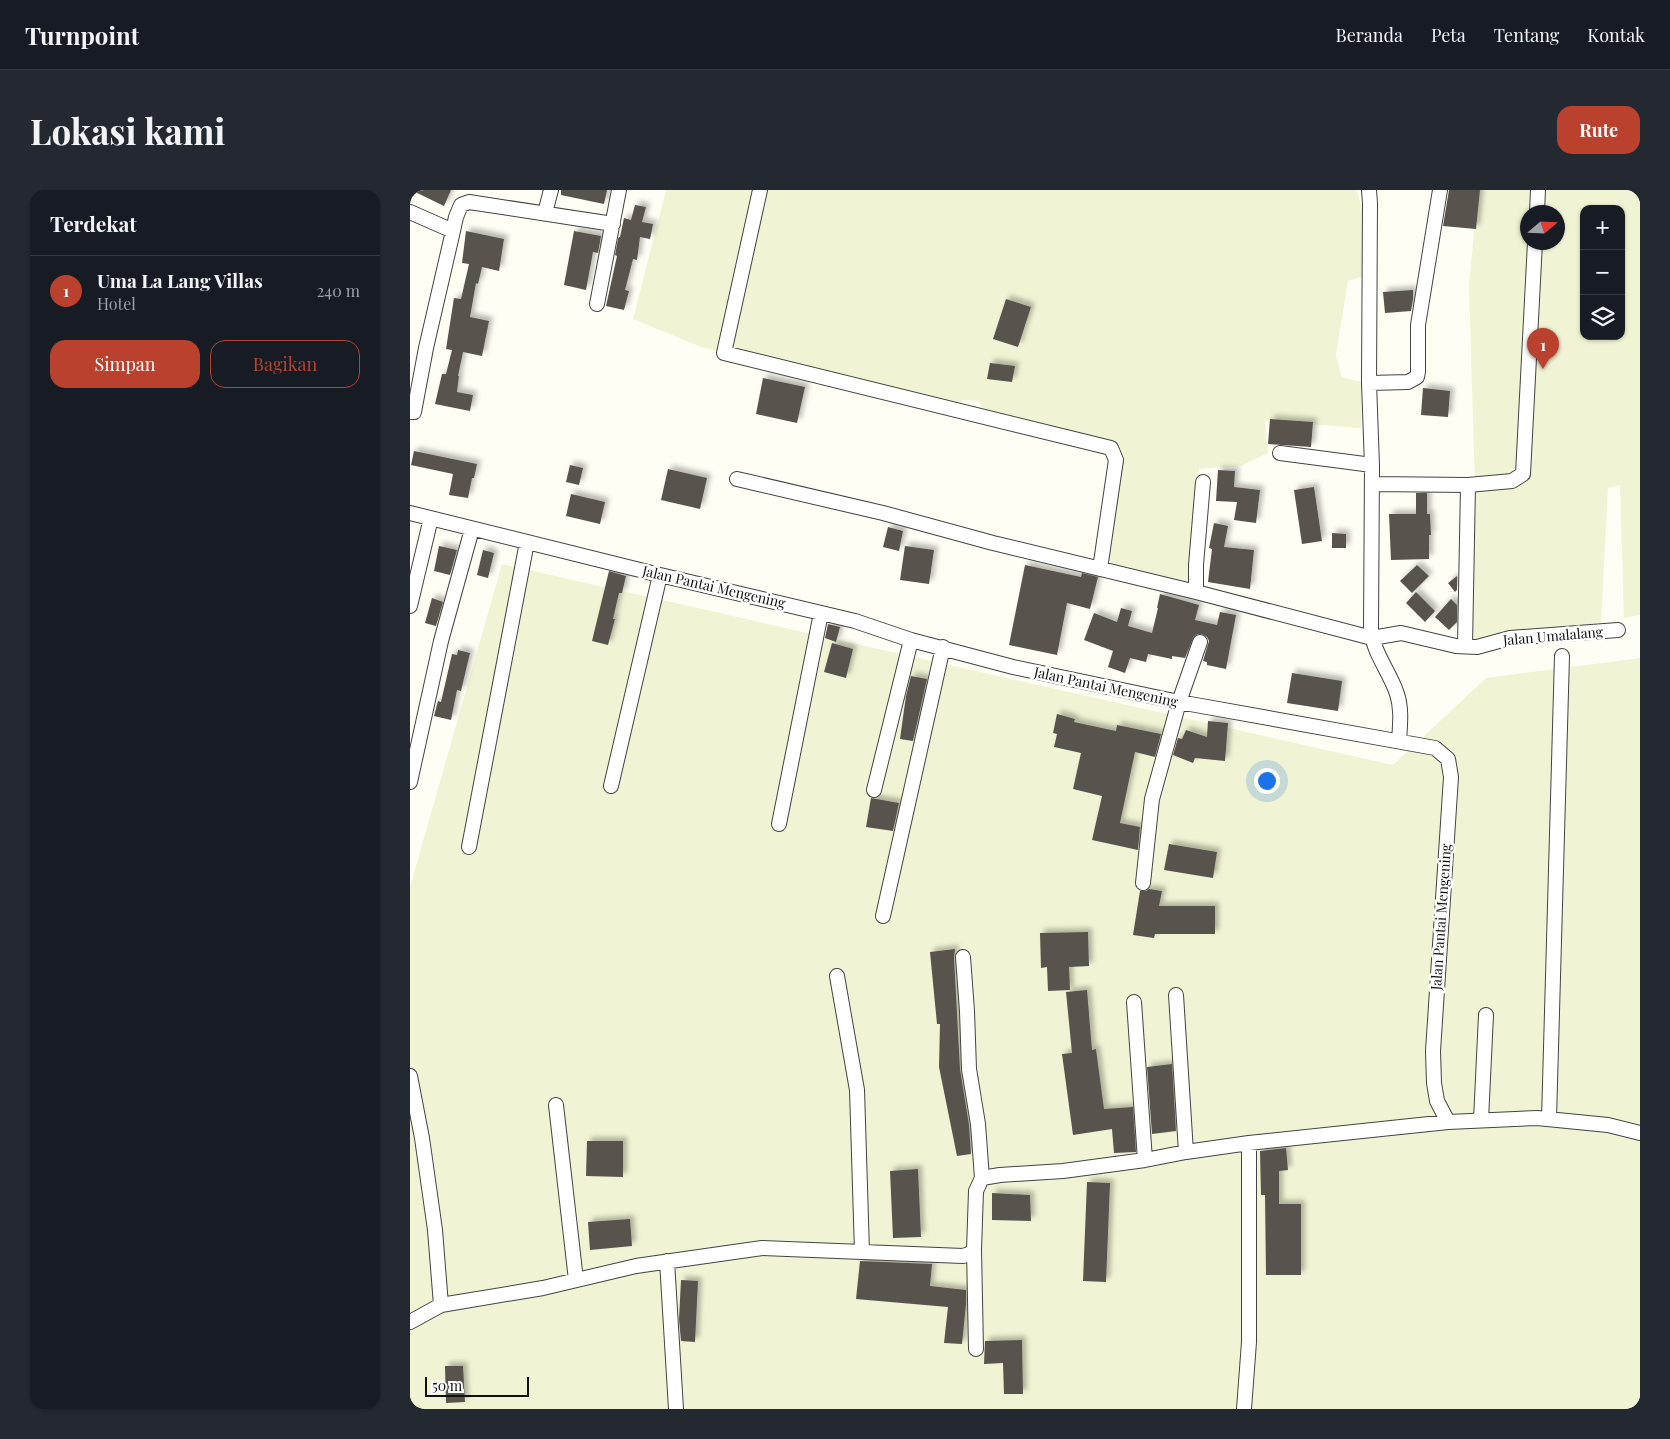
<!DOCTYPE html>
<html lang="id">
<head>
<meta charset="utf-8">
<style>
	:root { --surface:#171b24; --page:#242831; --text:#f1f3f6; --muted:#9ea1a6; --line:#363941; --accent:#ba412e }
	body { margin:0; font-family:"Playfair Display",serif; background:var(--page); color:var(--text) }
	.controls { position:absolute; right:15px; top:15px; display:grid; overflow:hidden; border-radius:10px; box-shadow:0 1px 4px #0004 }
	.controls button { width:45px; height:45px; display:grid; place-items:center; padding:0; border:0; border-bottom:1px solid var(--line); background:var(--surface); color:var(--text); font:25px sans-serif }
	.compass { position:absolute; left:1110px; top:15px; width:45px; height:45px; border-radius:50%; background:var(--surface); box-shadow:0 1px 4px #0004; rotate:71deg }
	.scale { position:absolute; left:15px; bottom:12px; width:104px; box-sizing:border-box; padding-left:5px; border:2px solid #101010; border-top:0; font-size:14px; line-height:18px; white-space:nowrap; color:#101010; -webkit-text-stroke:4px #fff; paint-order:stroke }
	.you { position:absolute; left:856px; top:590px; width:18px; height:18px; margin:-12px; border:4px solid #fff; border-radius:50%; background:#1a73e8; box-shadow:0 0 0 8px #1a73e833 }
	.badge { display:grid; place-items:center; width:32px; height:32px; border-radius:50%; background:var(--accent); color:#fff; font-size:16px; font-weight:700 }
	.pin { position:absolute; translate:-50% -41px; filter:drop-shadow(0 1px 2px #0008) }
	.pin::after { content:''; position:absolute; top:26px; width:18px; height:15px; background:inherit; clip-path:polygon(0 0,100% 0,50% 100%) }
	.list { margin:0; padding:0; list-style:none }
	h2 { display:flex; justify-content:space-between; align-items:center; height:65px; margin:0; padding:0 20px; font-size:21px }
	h2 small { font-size:16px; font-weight:400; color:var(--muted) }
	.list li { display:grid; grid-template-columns:32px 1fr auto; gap:15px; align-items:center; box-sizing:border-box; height:70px; padding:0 20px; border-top:1px solid var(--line) }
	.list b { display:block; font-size:19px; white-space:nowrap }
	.list p { margin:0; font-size:16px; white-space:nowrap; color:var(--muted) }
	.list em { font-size:16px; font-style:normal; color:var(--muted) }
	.actions { display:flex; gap:10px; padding:15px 20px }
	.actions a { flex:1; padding:11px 0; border:1px solid var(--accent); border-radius:15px; text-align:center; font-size:18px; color:var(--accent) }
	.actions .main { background:var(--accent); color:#fff }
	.icon { flex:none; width:28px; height:28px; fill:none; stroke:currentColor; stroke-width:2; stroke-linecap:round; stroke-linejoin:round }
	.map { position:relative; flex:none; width:1230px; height:1219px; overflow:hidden; border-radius:15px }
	header { display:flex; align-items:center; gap:30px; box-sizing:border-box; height:70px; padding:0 25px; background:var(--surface); border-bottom:1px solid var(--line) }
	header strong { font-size:24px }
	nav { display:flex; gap:28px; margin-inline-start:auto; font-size:18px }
	.intro { display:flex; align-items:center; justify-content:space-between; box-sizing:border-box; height:120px; padding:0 30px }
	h1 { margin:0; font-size:35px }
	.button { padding:12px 22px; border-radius:15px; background:var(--accent); color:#fff; font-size:18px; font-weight:700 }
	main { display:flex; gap:30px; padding:0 30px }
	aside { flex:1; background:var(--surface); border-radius:15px; box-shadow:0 1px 4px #0004 }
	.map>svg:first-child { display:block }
</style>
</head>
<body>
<header>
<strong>Turnpoint</strong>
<nav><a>Beranda</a><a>Peta</a><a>Tentang</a><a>Kontak</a></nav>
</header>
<div class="intro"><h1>Lokasi kami</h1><a class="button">Rute</a></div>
<main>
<aside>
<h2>Terdekat<small></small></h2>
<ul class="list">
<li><span class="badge">1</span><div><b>Uma La Lang Villas</b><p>Hotel</p></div><em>240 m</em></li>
</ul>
<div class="actions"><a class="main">Simpan</a><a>Bagikan</a></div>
</aside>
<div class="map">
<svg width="1230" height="1219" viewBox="0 0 1230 1219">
	<defs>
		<filter id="shadow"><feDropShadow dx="4" dy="-4" stdDeviation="2.5" flood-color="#0004"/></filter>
	</defs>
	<rect width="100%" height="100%" fill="#fefef4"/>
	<path fill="#f1f4d4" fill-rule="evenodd" d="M 256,0 L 947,0 L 955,32 L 952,87 L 938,91 L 926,165 L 932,187 L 951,192 L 951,238 L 855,231 L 858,263 L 831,276 L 789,279 L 777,396 L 705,377 L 698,369 L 710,288 L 711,264 L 686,253 L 575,226 L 569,211 L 552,210 L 550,222 L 291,157 L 223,129 Z
		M 1068,0 L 1230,0 L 1230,425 L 1214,428 L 1210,295 L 1198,298 L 1191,433 L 1061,455 L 1065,299 L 1059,95 ZM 1174,19 L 1211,19 L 1211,146 L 1174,146 ZM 1118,22 L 1148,22 L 1148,52 L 1118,52 Z
		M 92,374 L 983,575 L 1076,488 L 1230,468 L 1230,1219 L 0,1219 L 0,697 Z"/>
	<path fill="#58534d" filter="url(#shadow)" d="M 1,0 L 41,0 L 34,16 Z
		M 151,0 L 197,0 L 194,14 L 151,5 Z
		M 1039,0 L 1070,0 L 1066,39 L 1033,36 Z
		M 225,15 L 236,17 L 232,32 L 243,34 L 240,49 L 230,47 L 227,70 L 223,69 L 215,100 L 219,101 L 214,120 L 196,116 L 207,66 L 205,65 L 208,49 L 209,47 L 210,47 L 214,28 L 221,30 Z
		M 56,41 L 94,49 L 89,81 L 72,77 L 68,94 L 66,93 L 60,127 L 79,131 L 72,166 L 53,162 L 48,186 L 49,186 L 47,202 L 63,205 L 60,221 L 25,214 L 32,184 L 36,184 L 42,160 L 36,159 L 44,108 L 51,109 L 59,74 L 52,73 Z
		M 164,41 L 191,46 L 188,63 L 183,62 L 176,100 L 154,95 Z
		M 1003,100 L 1003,109 L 1001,121 L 975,123 L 973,102 Z
		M 596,109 L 621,117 L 608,157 L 583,149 Z
		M 580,173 L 605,176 L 602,192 L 577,189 Z
		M 353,188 L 395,197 L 387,233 L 346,224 Z
		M 1013,198 L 1040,201 L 1038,227 L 1011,225 Z
		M 860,229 L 903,232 L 901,257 L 858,254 Z
		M 4,261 L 67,274 L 64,288 L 62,288 L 58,308 L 39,305 L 43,284 L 1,275 Z
		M 160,275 L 173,278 L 169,295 L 156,292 Z
		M 258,279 L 297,288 L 290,319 L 251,310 Z
		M 808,280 L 825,281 L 824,297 L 850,300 L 846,333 L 824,330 L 827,312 L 806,311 Z
		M 904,297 L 912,351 L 892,354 L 884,300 Z
		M 1006,303 L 1017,303 L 1017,324 L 1020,324 L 1021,345 L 1019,345 L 1019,369 L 981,370 L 979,324 L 1006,324 Z
		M 161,304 L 195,312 L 190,334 L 156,326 Z
		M 804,333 L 818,336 L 814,357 L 844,360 L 840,399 L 798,392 L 802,359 L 799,358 Z
		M 478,337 L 493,341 L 489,361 L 473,357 Z
		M 922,343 L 936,344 L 936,358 L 922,358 Z
		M 29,356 L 47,360 L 40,385 L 24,381 Z
		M 495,356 L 524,360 L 519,394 L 490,390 Z
		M 73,360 L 84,363 L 78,388 L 67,385 Z
		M 615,375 L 671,387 L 672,383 L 688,387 L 680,419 L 657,413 L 647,465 L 599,455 Z
		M 1007,375 L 1019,386 L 1002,403 L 990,391 Z
		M 199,381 L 216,386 L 212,403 L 209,403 L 203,429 L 205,429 L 198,455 L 182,451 Z
		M 1047,386 L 1047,400 L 1045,402 L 1038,393 Z
		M 1006,402 L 1025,421 L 1015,432 L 996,413 Z
		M 750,404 L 789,415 L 785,430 L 807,435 L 810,422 L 826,425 L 816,479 L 797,475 L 797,472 L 793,471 L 799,451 L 797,447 L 792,444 L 788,444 L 784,446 L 775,468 L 762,466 L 762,469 L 738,464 L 736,472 L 720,468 L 715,483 L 698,477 L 703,461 L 674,450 L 684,423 L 707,432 L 711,418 L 722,421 L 718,436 L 742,443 L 748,418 L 747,418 Z
		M 22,408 L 33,412 L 26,436 L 15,433 Z
		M 1041,409 L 1047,415 L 1047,432 L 1039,440 L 1025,427 Z
		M 418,434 L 430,437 L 426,452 L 415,448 Z
		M 422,453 L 443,459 L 436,488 L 414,482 Z
		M 48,460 L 60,463 L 51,501 L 47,500 L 41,530 L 24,526 L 28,511 L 31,512 L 42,464 L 47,465 Z
		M 882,483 L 932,491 L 928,521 L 877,513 Z
		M 501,486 L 517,489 L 503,551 L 490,549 L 496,506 Z
		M 647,524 L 665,529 L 664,532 L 706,541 L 707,535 L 751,544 L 745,567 L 725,562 L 710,633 L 730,637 L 728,660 L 682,650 L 692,606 L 663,599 L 671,563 L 644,557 L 647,544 L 643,543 Z
		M 798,531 L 818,533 L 815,571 L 785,568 L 783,573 L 763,565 L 768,548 L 772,549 L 776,540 L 797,547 Z
		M 461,608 L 489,613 L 483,641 L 456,637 Z
		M 759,654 L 807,662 L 803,688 L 754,680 Z
		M 739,699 L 752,701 L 749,716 L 805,716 L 805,744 L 745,744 L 744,748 L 723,745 L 730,701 L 736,701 Z
		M 678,742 L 679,776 L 659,777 L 660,800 L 638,801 L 637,777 L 631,778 L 630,743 Z
		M 545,759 L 544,768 L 550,879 L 559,935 L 561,964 L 547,966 L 529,877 L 530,834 L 527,834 L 520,762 Z
		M 677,800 L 682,860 L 686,859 L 694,919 L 723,917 L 726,962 L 704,963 L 702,939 L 663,945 L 652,864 L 662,863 L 656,802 Z
		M 762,874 L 766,941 L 742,944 L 737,877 Z
		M 177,951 L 213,951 L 213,987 L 176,986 Z
		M 876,958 L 878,980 L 869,981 L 869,1014 L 891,1014 L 891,1085 L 856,1085 L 855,1005 L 851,1005 L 850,961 Z
		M 508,979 L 511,1047 L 483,1048 L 480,981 Z
		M 677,992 L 700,993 L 696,1092 L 673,1091 Z
		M 582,1003 L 620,1005 L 621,1031 L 582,1030 Z
		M 220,1029 L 222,1056 L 180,1060 L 178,1032 Z
		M 450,1071 L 522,1074 L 520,1096 L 556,1100 L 556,1114 L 552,1154 L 534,1153 L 538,1117 L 446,1109 Z
		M 271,1090 L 288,1091 L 285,1152 L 271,1151 L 269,1129 Z
		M 612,1150 L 613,1204 L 594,1204 L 593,1173 L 574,1174 L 575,1151 Z
		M 35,1176 L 53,1176 L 55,1212 L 36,1213 Z"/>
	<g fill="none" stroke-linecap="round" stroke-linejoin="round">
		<g stroke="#434343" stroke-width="16">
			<path id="minor" d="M 350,0 L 314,163 L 701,258 L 706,270 L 690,379
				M 959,0 L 960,13 L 959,193 L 962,275 L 961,439 C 963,463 980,482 987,504 C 992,519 990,535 989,551
				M 0,22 L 43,41
				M 1127,22 L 1128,0
				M 135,23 L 141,0
				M 187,114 L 209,0
				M 959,193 L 998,192 L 1007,187 L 1008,182 L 1008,135 L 1030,0
				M 0,222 L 4,222 L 16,158 L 43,41 L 46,27 L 51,15 L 59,12 L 203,34
				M 870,263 L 962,275
				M 327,289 L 473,323 L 583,353 L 786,402 L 962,448 L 991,443 L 1046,456 L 1067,457 L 1100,448 L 1208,440
				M 962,294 L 1058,295 L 1102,291 L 1113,284 L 1125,52
				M 0,323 L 250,385 L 445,431 L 501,450 L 603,477 L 769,512 L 1025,558 L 1038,569 L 1041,587 L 1023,861 L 1024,893 L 1027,911 L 1038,932
				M 786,402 L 786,375 L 793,292
				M 0,416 L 21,328
				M 1055,456 L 1058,295
				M 0,592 L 31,451 L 62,339
				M 201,596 L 250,385
				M 464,600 L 501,450
				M 369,634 L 411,423
				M 59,657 L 117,352
				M 733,693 L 742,609 L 769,512 L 790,452
				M 473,726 L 533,457
				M 553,767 L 557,821 L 559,879 L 568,934 L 572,988
				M 427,786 L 447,900 L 452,1062
				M 766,805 L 776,962
				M 724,812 L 735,970
				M 0,886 L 12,948 L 25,1040 L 31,1115
				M 146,915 L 166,1090
				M 1139,929 L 1152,466
				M 1071,930 L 1076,825
				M 564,1060 L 566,1159
				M 257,1071 L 266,1219
				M 0,1132 L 31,1115 L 133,1098 L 226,1076 L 352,1058 L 553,1066 L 559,1064 L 564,1060 L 566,1001 L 572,988 L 590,985 L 653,981 L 735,970 L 776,962 L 839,953 L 1038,932 L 1127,928 L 1198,935 L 1230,943
				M 834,1219 L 839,1152 L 839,953"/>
		</g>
		<use href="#minor" stroke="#fff" stroke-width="14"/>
	</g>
	<g text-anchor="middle" stroke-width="5" stroke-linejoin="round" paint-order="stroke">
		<g font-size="14" fill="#101010" stroke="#fff">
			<text transform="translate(304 397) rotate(13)" y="5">Jalan Pantai Mengening</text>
			<text transform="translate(1143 446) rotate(-5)" y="5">Jalan Umalalang</text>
			<text transform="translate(696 497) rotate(12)" y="5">Jalan Pantai Mengening</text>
			<text transform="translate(1031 727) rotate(-86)" y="5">Jalan Pantai Mengening</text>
		</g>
	</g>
</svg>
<div class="controls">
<button>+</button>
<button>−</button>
<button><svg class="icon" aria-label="layers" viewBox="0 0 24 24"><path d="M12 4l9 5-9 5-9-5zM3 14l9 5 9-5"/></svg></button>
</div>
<svg class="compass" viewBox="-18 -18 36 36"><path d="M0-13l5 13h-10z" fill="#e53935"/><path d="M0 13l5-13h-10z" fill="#9ea1a6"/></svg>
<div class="scale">50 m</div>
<div class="you"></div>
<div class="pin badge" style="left:1133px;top:179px">1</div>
</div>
</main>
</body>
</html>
